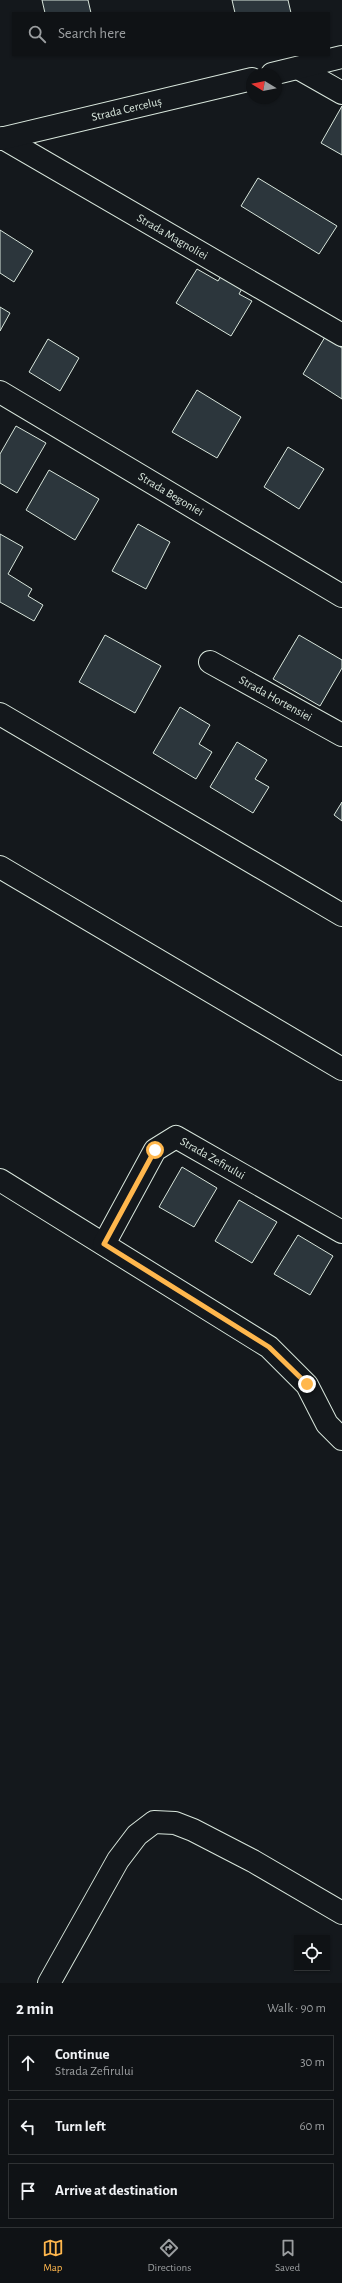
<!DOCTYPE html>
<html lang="en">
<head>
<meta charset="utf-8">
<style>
	:root { --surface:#0f1215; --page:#181b1e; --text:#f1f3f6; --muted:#9b9ea0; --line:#2f3234; --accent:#ffb74d }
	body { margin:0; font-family:"Alegreya Sans",sans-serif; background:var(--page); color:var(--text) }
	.controls { position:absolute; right:12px; bottom:12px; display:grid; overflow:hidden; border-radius:0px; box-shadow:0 1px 3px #0004 }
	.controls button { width:36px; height:36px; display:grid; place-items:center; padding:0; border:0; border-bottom:1px solid var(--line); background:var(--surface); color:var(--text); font:20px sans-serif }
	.compass { position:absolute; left:246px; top:68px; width:36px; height:36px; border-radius:50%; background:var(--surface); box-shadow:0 1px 3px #0004; rotate:280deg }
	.stop { position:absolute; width:12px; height:12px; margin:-9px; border:3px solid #ffb74d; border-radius:50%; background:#fff }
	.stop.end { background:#ffb74d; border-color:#fff; box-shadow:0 1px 4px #0008 }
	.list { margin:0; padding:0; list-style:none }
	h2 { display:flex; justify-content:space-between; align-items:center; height:52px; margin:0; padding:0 16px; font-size:17px }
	h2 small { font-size:13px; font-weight:400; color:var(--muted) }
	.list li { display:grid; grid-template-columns:26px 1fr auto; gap:12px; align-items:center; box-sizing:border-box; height:56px; margin:0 8px 8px; padding:0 8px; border:1px solid var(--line); border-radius:0px }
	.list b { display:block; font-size:15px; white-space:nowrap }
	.list p { margin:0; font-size:13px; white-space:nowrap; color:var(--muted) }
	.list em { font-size:13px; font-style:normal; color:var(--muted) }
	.icon { flex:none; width:22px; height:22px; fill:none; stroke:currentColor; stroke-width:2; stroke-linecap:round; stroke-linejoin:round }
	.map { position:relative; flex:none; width:342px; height:1983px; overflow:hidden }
	.search { position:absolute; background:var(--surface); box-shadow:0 1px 3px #0004; left:12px; right:12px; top:12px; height:44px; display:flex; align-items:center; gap:10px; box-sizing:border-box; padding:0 14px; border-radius:0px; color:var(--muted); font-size:15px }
	.sheet { height:244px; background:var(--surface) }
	nav { display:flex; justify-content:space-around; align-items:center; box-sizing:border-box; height:56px; border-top:1px solid var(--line); background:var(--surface); font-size:11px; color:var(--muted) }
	nav a { display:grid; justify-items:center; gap:2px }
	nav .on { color:var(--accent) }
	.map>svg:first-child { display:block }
</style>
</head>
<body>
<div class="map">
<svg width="342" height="1983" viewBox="0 0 342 1983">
	<rect width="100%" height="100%" fill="#14181c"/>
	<path fill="#2c363c" stroke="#d8e6dc" d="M 42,0 L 88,0 L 91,13 L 45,13 Z
		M 232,0 L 288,0 L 291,13 L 235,13 Z
		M 342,106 L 342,155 L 321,143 Z
		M 258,178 L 337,226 L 319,254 L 241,206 Z
		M 0,230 L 33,251 L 14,282 L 0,273 Z
		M 197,269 L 218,281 L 223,273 L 244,285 L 239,294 L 252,301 L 231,336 L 176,303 Z
		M 0,307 L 10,313 L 0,331 Z
		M 325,337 L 342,348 L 342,399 L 303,374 Z
		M 48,339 L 79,358 L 60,391 L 29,372 Z
		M 197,390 L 241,417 L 217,458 L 172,432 Z
		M 16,426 L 46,443 L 17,493 L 0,483 L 0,454 Z
		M 288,447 L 324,469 L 299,509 L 264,487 Z
		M 49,470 L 99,499 L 75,540 L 26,510 Z
		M 138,524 L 170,542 L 146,589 L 112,571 Z
		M 0,534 L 23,547 L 8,574 L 32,589 L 28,596 L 43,605 L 34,621 L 0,602 Z
		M 105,635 L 161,666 L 135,713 L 79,682 Z
		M 299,635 L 342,660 L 342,668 L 320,706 L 273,679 Z
		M 180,707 L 210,725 L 199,744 L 212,752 L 196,779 L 153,753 Z
		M 237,742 L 267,760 L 255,779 L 269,787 L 253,813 L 210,787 Z
		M 342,802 L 342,821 L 334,815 Z
		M 182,1167 L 217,1188 L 194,1227 L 159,1207 Z
		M 239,1200 L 277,1222 L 252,1263 L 215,1241 Z
		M 298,1235 L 333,1256 L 310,1295 L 274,1274 Z"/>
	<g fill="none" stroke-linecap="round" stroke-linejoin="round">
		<g stroke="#d8e6dc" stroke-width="24">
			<g id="minor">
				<path d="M 298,68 L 342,93"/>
				<path d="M 272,74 L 342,57"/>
				<path id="s1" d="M 3,138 L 342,335"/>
				<path id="s2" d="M 0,139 L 252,79"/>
				<path id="s3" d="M 0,392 L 342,596"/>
				<path id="s4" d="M 210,662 L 342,735"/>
				<path d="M 0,714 L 342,915"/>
				<path d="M 0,867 L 342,1069"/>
				<path d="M 0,1180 L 269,1347 L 307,1385 L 327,1424 L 342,1439"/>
				<path id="s5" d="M 104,1244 L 155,1150 L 176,1137 L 342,1232"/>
				<path d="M 49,1983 L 118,1860 L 137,1835 L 154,1822 L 175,1823 L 193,1830 L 253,1861 L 342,1913"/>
			</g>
		</g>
		<use href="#minor" stroke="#14181c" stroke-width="22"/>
	</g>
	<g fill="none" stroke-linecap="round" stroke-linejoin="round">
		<path stroke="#ffb74d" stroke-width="5" d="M 155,1150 L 104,1244 L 269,1347 L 307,1384"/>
	</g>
	<g text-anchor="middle" stroke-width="3" stroke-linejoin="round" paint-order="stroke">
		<g font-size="12" fill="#d8e6dc" stroke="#14181c">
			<text dy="4" stroke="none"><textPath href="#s2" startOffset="130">Strada Cerceluș</textPath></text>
			<text dy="4" stroke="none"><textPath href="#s1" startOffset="196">Strada Magnoliei</textPath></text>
			<text dy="4" stroke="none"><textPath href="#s3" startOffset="199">Strada Begoniei</textPath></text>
			<text dy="4" stroke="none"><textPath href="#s4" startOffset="75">Strada Hortensiei</textPath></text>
			<text dy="4" stroke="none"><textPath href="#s5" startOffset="174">Strada Zefirului</textPath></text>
		</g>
	</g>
</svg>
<div class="controls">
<button><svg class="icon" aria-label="locate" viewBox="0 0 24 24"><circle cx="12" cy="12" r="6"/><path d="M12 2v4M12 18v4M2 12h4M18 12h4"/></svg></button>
</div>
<svg class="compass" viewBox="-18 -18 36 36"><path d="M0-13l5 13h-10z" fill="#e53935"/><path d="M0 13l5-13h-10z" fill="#9b9ea0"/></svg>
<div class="stop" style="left:155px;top:1150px"></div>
<div class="stop end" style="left:307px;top:1384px"></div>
<div class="search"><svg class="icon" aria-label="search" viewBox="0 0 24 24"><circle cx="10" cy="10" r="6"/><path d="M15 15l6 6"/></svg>Search here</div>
</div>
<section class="sheet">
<h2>2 min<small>Walk · 90 m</small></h2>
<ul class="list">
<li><svg class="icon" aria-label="ahead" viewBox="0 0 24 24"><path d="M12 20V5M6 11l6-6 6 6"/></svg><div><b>Continue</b><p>Strada Zefirului</p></div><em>30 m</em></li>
<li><svg class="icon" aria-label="left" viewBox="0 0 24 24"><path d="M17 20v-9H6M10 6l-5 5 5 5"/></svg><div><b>Turn left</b></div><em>60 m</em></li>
<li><svg class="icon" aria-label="arrive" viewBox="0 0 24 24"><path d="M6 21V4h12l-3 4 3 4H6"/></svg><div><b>Arrive at destination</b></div></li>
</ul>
</section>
<nav>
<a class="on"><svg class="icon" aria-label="map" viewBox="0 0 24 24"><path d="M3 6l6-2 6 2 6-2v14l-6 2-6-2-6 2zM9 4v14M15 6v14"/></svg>Map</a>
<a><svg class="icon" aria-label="directions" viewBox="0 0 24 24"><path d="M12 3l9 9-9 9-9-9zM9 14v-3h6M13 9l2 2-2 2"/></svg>Directions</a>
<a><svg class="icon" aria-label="saved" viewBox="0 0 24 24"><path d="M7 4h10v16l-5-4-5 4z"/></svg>Saved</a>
</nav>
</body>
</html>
